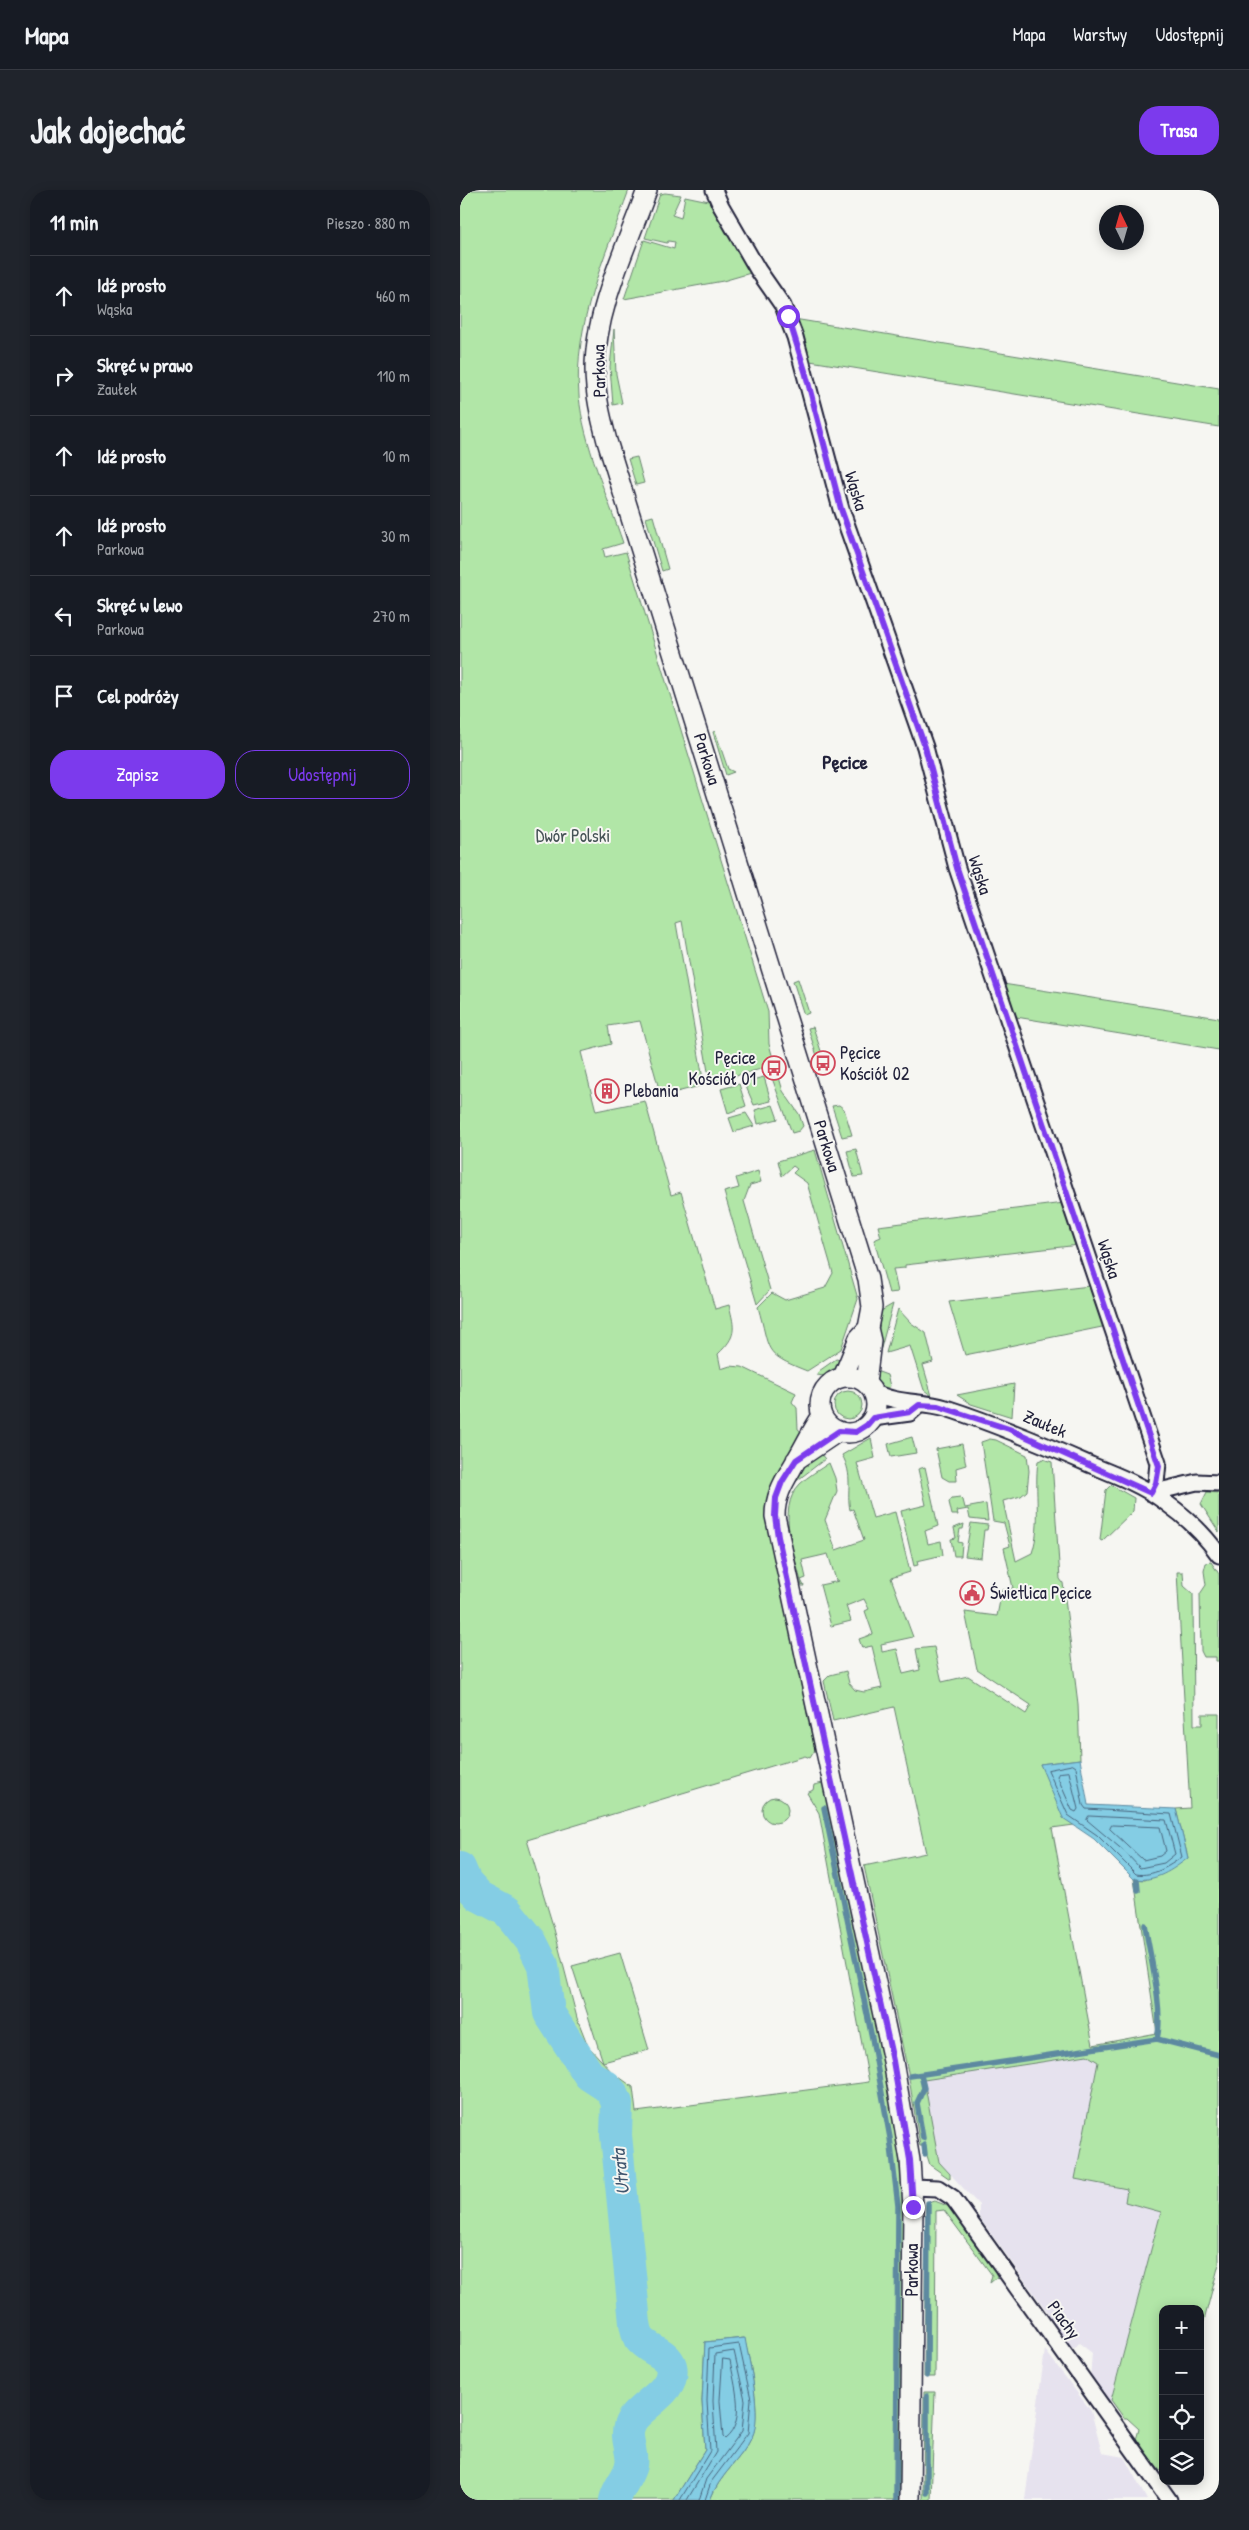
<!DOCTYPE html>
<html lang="pl">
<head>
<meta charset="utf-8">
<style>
	:root { --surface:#171b24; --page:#20242c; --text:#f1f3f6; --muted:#9ea1a6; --line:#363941; --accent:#7c3aed }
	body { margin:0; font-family:"Patrick Hand",sans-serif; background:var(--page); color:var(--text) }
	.controls { position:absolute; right:15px; bottom:15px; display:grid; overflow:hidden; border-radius:10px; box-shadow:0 2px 12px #0003 }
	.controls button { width:45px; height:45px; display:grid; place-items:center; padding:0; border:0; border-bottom:1px solid var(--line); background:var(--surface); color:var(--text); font:25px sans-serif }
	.compass { position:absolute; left:639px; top:15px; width:45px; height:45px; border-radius:50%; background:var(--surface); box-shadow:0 2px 12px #0003; rotate:355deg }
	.stop { position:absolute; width:15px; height:15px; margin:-11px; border:4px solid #7c3aed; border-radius:50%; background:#fff }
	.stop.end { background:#7c3aed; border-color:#fff; box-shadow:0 1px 5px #0008 }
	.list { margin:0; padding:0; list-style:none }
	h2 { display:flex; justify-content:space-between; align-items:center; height:65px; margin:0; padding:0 20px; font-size:21px }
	h2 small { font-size:16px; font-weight:400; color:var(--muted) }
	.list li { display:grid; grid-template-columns:32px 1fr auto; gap:15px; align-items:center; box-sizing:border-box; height:80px; padding:0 20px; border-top:1px solid var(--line) }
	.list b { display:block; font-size:19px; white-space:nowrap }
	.list p { margin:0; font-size:16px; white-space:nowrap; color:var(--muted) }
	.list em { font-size:16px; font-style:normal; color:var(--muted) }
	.actions { display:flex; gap:10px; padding:15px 20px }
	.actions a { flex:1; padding:11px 0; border:1px solid var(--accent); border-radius:20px; text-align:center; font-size:18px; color:var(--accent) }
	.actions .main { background:var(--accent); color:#fff }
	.icon { flex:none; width:28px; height:28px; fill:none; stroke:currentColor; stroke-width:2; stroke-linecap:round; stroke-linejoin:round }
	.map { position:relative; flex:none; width:759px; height:2310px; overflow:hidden; border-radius:20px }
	header { display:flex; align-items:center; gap:30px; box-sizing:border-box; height:70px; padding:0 25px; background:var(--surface); border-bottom:1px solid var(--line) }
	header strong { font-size:24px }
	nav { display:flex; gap:28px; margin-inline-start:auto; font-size:18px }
	.intro { display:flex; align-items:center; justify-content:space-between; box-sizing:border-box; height:120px; padding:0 30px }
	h1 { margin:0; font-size:35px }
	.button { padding:12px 22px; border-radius:20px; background:var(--accent); color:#fff; font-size:18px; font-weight:700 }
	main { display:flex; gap:30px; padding:0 30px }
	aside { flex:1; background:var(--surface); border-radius:20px; box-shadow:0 2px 12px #0003 }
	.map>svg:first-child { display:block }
</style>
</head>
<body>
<header>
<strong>Mapa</strong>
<nav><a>Mapa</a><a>Warstwy</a><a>Udostępnij</a></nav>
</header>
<div class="intro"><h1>Jak dojechać</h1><a class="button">Trasa</a></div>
<main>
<aside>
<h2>11 min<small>Pieszo · 880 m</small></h2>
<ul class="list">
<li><svg class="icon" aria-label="ahead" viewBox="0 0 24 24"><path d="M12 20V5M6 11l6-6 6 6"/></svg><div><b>Idź prosto</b><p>Wąska</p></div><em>460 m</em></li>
<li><svg class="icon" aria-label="right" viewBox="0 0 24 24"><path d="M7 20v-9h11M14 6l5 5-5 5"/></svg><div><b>Skręć w prawo</b><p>Zaułek</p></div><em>110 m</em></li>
<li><svg class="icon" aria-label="ahead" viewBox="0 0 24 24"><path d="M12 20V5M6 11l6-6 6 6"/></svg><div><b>Idź prosto</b></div><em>10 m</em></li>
<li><svg class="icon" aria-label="ahead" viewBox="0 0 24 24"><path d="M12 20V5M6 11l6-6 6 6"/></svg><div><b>Idź prosto</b><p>Parkowa</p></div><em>30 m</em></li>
<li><svg class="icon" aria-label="left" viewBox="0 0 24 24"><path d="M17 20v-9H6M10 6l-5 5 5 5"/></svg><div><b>Skręć w lewo</b><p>Parkowa</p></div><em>270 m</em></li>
<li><svg class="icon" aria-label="arrive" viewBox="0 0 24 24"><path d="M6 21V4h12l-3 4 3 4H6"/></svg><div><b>Cel podróży</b></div></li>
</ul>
<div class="actions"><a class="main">Zapisz</a><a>Udostępnij</a></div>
</aside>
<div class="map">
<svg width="759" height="2310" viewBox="0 0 759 2310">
	<rect width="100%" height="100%" fill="#f6f6f2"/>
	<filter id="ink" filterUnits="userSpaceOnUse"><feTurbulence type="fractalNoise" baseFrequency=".02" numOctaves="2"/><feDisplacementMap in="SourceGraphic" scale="10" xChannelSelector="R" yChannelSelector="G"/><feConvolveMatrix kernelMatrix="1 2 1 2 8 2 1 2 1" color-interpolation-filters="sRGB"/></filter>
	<g filter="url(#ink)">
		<path fill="#e6e2ee" d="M 627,1865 L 638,1872 L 615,1989 L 668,1999 L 666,2012 L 701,2022 L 649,2216 L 630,2189 L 632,2163 L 619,2153 L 615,2158 L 606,2157 L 588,2131 L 589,2124 L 519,2027 L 519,2015 L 479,1972 L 463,1890 Z
			M 585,2160 L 631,2221 L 642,2263 L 664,2267 L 687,2310 L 565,2310 Z"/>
		<path fill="#b1e6a7" stroke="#6a8471" d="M 0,0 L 169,0 C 145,66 113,135 119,206 C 123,252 148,308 163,353 L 143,359 L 145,367 L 166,362 L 308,822 L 309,854 L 314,872 L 310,873 L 313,885 L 318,884 L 323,901 L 339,924 L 343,936 L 339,941 L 332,943 L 308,877 L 250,893 L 222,731 L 216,733 L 244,895 L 201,906 L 180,831 L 148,836 L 151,854 L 121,862 L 136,921 L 185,911 L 211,1005 L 221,1002 L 255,1119 L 269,1115 C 275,1139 277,1146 258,1164 L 261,1179 L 270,1176 L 282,1177 L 336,1203 L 332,1212 L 337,1218 L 338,1239 L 343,1243 C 325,1271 306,1295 306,1331 L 355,1560 L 350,1568 L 345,1566 L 67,1650 L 94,1739 L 117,1828 L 128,1856 L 152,1882 L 173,1897 L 176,1922 L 409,1892 L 359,1623 L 347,1603 L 353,1600 L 354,1595 L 363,1593 L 425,1878 L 439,1962 L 444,2025 L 441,2310 L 250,2310 C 259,2285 281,2270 292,2247 C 302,2226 290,2170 284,2148 L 245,2152 L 242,2211 L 245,2260 L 214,2310 L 0,2310 Z
			M 205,3 L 221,5 L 212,25 L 221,28 L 225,6 L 249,11 L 294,82 L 263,91 L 164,109 L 184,50 L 214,59 L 215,52 L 208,51 L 207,53 L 185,48 L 200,4 Z
			M 334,129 L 759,199 L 759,237 L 350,171 Z
			M 154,139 L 156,184 L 162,213 L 153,215 L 150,177 Z
			M 177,267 L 184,293 L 176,295 L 168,269 Z
			M 193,326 L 208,379 L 202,381 L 186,328 Z
			M 255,541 L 268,579 L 274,582 L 266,585 L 253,542 Z
			M 338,789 L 349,823 L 344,825 L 333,791 Z
			M 543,794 L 759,828 L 759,860 L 556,827 Z
			M 353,837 L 363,867 L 358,869 L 348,838 Z
			M 304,887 L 311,911 L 294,915 L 284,892 Z
			M 279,894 L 286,916 L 268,923 L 261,899 Z
			M 313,915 L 318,929 L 298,934 L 295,920 Z
			M 379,915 L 384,919 L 392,945 L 382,947 L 372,916 Z
			M 286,923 L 294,936 L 274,942 L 269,928 Z
			M 396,959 L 403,986 L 394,987 L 387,961 Z
			M 355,960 L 398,1109 L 381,1159 L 347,1181 C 301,1163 311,1161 298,1117 L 312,1103 L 325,1110 L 365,1098 L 373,1083 L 347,993 L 333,983 L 337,979 L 333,976 L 322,986 L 318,971 Z
			M 298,981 L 301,992 L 290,995 L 284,1011 L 310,1100 L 297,1114 L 264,1002 L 279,998 L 276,988 Z
			M 604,1013 L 619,1055 L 445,1075 L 445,1078 L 433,1079 L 438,1102 L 429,1103 L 414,1050 L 421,1047 L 418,1036 Z
			M 630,1096 L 647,1136 L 505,1165 L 489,1112 Z
			M 433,1114 L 421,1158 L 415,1169 L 421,1121 Z
			M 438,1119 L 451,1133 L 466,1143 L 473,1172 L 463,1175 L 472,1206 L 464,1200 L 450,1156 L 426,1163 Z
			M 376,1169 L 385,1171 C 379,1181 369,1188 357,1185 L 359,1181 Z
			M 416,1181 L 427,1185 L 430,1196 L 428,1199 L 430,1204 C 418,1197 414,1195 416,1181 Z
			M 554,1194 L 552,1227 L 511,1214 L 497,1205 Z
			M374 1215a14 14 0 1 1 28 0a14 14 0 1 1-28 0Z
			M 452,1247 L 456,1263 L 431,1267 L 428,1254 Z
			M 411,1248 L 415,1268 L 397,1273 L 413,1328 L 435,1322 L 450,1382 L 431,1388 L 453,1447 L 421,1454 L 422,1462 L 437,1459 L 443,1484 L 460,1480 L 456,1459 L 474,1457 L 482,1492 L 508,1486 L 566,1524 L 571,1515 L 517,1479 L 505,1422 L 537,1426 L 542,1400 L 553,1398 L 544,1358 L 550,1356 L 544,1333 L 533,1331 L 521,1252 L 530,1249 L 536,1250 L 567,1265 L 569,1281 L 567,1301 L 561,1306 L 543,1311 L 556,1371 L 572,1363 C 582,1333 574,1301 578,1271 L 583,1269 L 592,1272 L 600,1389 L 603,1393 L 618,1514 L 620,1569 L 580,1574 L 614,1635 L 592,1638 L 633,1855 L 697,1843 L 674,1689 L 685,1690 L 728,1668 L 716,1619 L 730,1618 L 717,1382 L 723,1382 L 724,1396 L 733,1404 L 734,1535 L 742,1535 L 742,1524 L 759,1524 L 759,2074 L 740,2146 L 740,2119 L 703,2119 L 703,2278 L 700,2281 L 676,2250 L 679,2239 L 667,2228 L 664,2228 L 651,2210 L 701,2022 L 665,2012 L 667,1999 L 615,1989 L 638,1872 L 627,1865 L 464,1890 L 479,1972 L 490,1984 L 490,1989 L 470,1975 L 464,1956 L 460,1956 L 448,1882 L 404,1676 L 466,1663 L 434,1517 L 373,1531 L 364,1491 L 370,1485 L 386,1481 L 389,1493 L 395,1500 L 404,1502 L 422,1498 L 412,1456 L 402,1458 L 399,1449 L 413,1444 L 405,1421 L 409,1419 L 404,1409 L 386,1416 L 391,1431 L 371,1436 L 360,1395 L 379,1391 L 376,1390 L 368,1364 L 342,1370 L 346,1388 L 341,1390 L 344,1396 L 342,1396 C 336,1367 315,1319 340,1294 C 348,1286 359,1280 369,1273 L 375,1288 L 377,1301 L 365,1330 L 376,1360 L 404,1350 L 393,1319 L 390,1320 C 386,1301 394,1286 382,1265 Z
			M 502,1254 L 506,1275 L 496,1278 L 497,1291 L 489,1291 L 482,1287 L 476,1259 Z
			M 360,1263 L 365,1269 L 330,1296 L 344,1275 Z
			M 465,1277 L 478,1336 L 465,1341 L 468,1354 L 481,1351 L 483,1365 L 457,1371 L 458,1375 L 454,1376 L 441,1321 L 466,1315 L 458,1279 Z
			M 651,1295 L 674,1308 L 673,1321 L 642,1351 L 640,1350 L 646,1300 Z
			M 747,1302 L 759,1303 L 759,1342 L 741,1314 Z
			M 500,1307 L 503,1310 L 505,1318 L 526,1314 L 528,1331 L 510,1329 L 508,1319 L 497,1321 L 498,1325 L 492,1325 L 489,1312 L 492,1308 Z
			M 511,1333 L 528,1335 L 527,1340 L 524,1340 L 521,1368 L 505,1366 Z
			M 504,1334 L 503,1339 L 500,1339 L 498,1352 L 502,1353 L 501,1366 L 494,1366 L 491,1349 L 496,1348 L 494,1338 Z
			M 751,1372 L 759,1384 L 759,1471 L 756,1471 L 756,1467 L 744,1467 L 741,1461 L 740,1404 L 746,1395 L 744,1381 L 746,1373 Z
			M302 1620a13 13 0 1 1 26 0a13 13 0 1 1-26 0Z
			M 160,1763 L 189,1860 L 143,1872 L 112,1776 Z
			M 475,2011 L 490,2017 L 535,2081 L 537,2087 L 530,2093 L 532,2085 L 484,2020 L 476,2021 L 475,2187 L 464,2187 L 466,2014 Z
			M 464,2202 L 475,2202 L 471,2310 L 463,2310 Z"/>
		<path fill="#84cde4" stroke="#5d89a0" d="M 620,1569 L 628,1615 L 716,1619 L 728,1668 C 712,1680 696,1692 674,1689 L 634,1649 L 603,1628 L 580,1574 Z
			M 285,2148 C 289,2172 303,2226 292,2247 C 281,2270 259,2285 250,2310 L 214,2310 L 245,2260 L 242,2211 L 245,2152 Z"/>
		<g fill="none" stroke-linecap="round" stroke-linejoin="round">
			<path stroke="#49667f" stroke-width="1" d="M 613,1575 L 616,1577 L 623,1615 L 626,1619 L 711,1624 L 722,1667 C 709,1676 693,1687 676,1684 L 637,1645 L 608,1625 L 588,1580 Z
				M 609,1582 L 618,1619 L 616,1622 L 612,1620 L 597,1586 L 599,1583 Z
				M 629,1626 L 706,1630 L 715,1664 L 704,1673 L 680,1678 L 665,1662 L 627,1630 Z
				M 652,1635 L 700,1637 L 706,1661 L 700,1666 L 683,1670 L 650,1639 Z
				M 263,2169 L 270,2170 C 274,2194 287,2232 265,2249 L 263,2247 L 260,2211 Z
				M 220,2310 L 250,2261 L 247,2211 L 249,2158 L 279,2154 L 291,2209 L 288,2243 L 251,2292 L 245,2310
				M 227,2310 L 256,2262 L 253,2211 L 255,2164 L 274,2161 L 285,2210 L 282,2241 L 246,2289 L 239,2310"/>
			<path stroke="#5d89a0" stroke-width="5.5" d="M 364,1618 L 412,1848 L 430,1948 L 438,2016 L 436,2310
				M 677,1690 L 678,1701
				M 685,1735 C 690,1766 704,1820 697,1849
				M 461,1885 L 464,1898 L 457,1913 L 463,1948
				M 450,1886 L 697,1849 L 759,1865
				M 464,1955 L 465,1964
				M 467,2186 L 468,2013
				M 467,2303 L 467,2206"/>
			<path stroke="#84cde4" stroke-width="32" d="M 0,1678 L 6,1692 L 19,1706 L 47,1721 L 71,1751 L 83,1775 L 89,1823 L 129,1885 L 146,1896 L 153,1904 L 157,1913 L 156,1945 L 175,2133 C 176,2138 177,2144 179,2148 C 187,2160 207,2162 211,2176 C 217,2200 182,2214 172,2230 C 162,2246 174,2260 171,2275 C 168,2288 158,2297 155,2310"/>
			<g stroke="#22223b" stroke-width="19">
				<path id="minor" d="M 254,0 L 261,16 L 298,80 L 323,116 L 335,147 L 381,319 L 465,557 L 497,678 L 698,1273 L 696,1293 L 691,1303
					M 413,1202 C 436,1214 462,1211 486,1218 C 536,1234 583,1254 631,1275 C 656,1285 684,1296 705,1312 C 725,1326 745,1345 759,1365
					M 413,1228 L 450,1223 L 459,1215
					M 691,1303 L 737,1292 L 759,1293
					M 452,1997 L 478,1998 L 493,2008 L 709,2310"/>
			</g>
			<g stroke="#22223b" stroke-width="22">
				<path id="tertiary" d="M 187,0 C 167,56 135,119 135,179 C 135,204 141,228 147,251 L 408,1089 L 412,1117 L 408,1138 L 411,1151 L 406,1193
					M 383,1187 L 399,1148 L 408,1138
					M360 1215a28 28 0 1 1 56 0a28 28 0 1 1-56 0Z
					M 362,1226 C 352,1240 346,1254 337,1269 C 326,1289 315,1303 315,1326 L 433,1871 L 450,1970 L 453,2017 L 450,2310
					M 336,1270 L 379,1241"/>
			</g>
			<use href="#minor" stroke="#f6f6f2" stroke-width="15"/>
			<use href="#tertiary" stroke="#f6f6f2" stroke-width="19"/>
		</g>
	</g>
	<g fill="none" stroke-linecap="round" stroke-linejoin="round" filter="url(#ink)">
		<path stroke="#7c3aed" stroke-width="6" d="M 328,126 L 345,181 L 381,319 L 465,557 L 497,678 L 699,1276 L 696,1293 L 691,1303 L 549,1239 L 478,1216 L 459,1215 L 450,1222 L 413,1228 L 407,1235 L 396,1242 L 379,1241 L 336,1270 L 322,1292 L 316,1308 L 315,1326 L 318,1347 L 433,1871 L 450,1970 L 453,2017"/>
	</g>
	<defs>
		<g id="bus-ring" transform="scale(1.25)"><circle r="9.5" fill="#f6f6f2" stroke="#d1495b" stroke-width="1.5"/><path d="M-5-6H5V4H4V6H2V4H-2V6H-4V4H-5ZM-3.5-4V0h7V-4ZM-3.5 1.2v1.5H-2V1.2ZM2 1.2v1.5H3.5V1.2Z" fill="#d1495b"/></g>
		<g id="building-ring" transform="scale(1.25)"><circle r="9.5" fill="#f6f6f2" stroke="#d1495b" stroke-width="1.5"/><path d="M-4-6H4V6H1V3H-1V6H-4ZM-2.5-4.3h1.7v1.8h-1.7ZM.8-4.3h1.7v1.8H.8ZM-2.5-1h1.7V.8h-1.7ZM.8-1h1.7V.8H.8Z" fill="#d1495b"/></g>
		<g id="civic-ring" transform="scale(1.25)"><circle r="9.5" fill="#f6f6f2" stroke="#d1495b" stroke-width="1.5"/><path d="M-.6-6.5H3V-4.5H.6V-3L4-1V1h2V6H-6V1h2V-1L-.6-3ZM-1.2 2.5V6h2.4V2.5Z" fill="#d1495b"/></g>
	</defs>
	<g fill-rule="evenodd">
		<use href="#bus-ring" x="363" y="873"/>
		<use href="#bus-ring" x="314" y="878"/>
		<use href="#building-ring" x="147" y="901"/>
		<use href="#civic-ring" x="512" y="1403"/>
	</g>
	<g text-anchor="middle" stroke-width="4" stroke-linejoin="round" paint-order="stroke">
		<g font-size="18" fill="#22223b" stroke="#f6f6f2">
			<text transform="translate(139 181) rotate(-91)" y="6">Parkowa</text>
			<text transform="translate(396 301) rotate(73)" y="6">Wąska</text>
			<text transform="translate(247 569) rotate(73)" y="6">Parkowa</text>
			<text transform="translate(520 685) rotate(72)" y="6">Wąska</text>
			<text transform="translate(367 956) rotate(73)" y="6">Parkowa</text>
			<text transform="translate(649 1069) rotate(72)" y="6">Wąska</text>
			<text transform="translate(585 1234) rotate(23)" y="6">Zaułek</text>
			<text transform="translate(452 2080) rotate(-90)" y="6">Parkowa</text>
			<text transform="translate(604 2130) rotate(54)" y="6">Piachy</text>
		</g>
		<g font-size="18" fill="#465356" stroke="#f6f6f2">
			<text x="113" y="652">Dwór Polski</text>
		</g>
		<g font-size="18" fill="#22223b" stroke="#f6f6f2" text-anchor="start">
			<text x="380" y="869">Pęcice<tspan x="380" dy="21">Kościół 02</tspan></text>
			<text x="296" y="874" text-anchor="end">Pęcice<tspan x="296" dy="21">Kościół 01</tspan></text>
			<text x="164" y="907">Plebania</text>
			<text x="530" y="1409">Świetlica Pęcice</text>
		</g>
		<g font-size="19" font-style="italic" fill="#3f556e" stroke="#f6f6f2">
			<text transform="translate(160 1982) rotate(-96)" y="7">Utrata</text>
		</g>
		<g font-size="20" font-weight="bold" fill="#22223b" stroke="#f6f6f2">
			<text x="385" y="579">Pęcice</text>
		</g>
	</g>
</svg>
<div class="controls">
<button>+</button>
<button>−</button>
<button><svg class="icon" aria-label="locate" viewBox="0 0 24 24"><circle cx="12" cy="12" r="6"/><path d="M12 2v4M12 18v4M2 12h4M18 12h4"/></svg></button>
<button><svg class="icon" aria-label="layers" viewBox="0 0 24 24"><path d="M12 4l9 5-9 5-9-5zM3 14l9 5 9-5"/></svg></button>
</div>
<svg class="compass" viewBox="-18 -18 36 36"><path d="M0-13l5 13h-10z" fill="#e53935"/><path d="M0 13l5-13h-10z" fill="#9ea1a6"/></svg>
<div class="stop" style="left:328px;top:126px"></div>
<div class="stop end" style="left:453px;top:2017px"></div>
</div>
</main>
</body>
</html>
